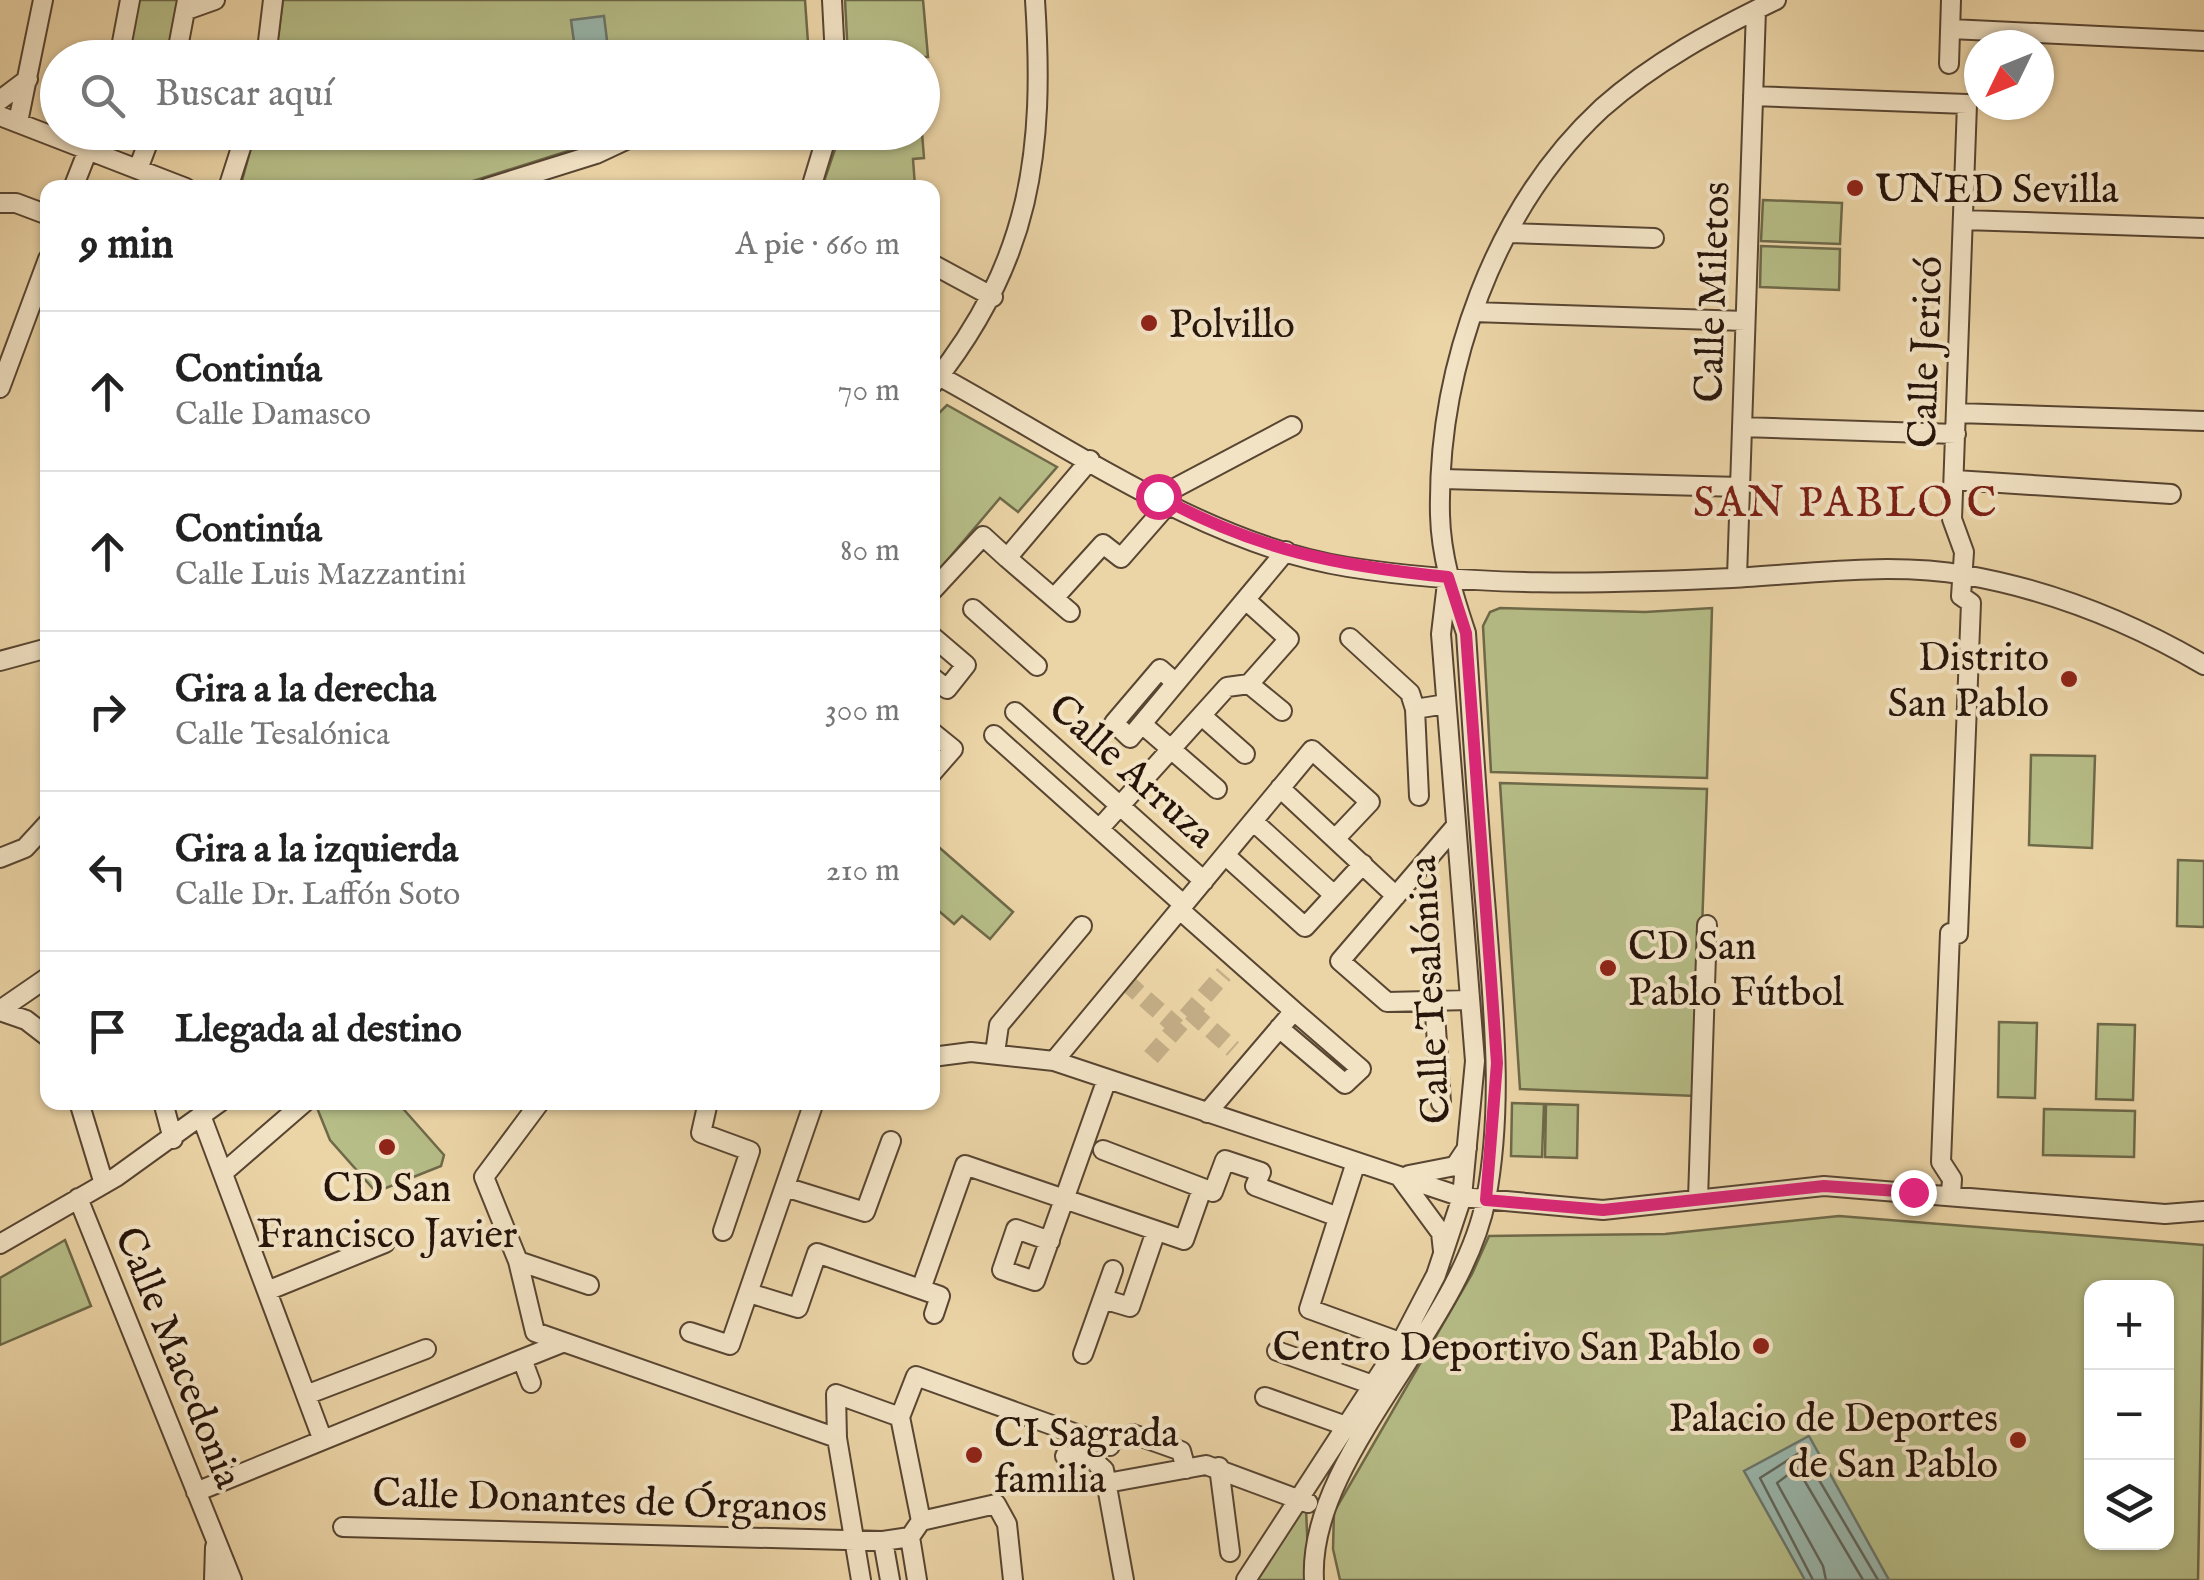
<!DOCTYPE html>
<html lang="es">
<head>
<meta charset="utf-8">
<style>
	:root { --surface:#fff; --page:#f2f2f2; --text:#222; --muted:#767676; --line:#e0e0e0 }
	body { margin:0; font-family:"IM FELL English",serif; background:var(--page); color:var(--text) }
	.controls { position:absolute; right:30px; bottom:30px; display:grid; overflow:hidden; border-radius:20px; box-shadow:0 2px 8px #0004 }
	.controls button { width:90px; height:90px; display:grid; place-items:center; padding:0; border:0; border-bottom:2px solid var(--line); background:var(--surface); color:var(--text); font:50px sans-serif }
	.compass { position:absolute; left:1964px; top:30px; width:90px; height:90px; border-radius:50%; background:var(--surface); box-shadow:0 2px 8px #0004; rotate:227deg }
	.stop { position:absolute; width:30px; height:30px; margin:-22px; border:8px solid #db2777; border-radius:50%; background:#fff }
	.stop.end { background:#db2777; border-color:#fff; box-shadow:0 2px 10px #0008 }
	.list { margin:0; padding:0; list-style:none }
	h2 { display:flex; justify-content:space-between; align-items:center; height:130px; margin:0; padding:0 40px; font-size:42px }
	h2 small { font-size:32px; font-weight:400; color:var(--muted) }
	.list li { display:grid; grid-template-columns:65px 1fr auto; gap:30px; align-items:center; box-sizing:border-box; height:160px; padding:0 40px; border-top:2px solid var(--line) }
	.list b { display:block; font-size:38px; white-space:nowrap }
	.list p { margin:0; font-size:32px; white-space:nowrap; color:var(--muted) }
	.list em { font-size:32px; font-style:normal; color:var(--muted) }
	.icon { flex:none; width:55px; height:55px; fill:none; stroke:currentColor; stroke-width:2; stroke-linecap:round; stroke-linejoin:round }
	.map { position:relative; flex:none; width:2204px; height:1580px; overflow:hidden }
	.search { position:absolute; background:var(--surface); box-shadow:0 2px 8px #0004; left:40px; top:40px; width:900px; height:110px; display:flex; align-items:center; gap:25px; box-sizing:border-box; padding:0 35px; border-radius:55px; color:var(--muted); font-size:38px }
	.panel { position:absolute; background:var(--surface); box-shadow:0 2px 8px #0004; left:40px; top:180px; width:900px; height:930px; border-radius:20px }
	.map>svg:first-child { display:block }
</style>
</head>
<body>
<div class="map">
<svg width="2204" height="1580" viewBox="0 0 2204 1580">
	<rect width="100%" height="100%" fill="#ebd4a6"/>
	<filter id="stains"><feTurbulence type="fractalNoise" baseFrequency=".002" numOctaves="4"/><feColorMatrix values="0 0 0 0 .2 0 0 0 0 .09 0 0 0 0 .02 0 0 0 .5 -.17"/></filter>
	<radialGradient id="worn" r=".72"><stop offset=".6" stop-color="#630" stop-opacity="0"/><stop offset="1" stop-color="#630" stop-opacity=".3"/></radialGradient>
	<path fill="#b6bd87" stroke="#6e6949" stroke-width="2.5" fill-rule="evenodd" d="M 136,0 L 181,0 L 171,57 L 126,58 Z
		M 283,0 L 805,0 L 809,57 L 275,58 Z
		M 845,0 L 923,0 L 928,57 L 848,57 Z
		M 841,132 L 922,133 L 924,158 L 913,159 L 915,187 L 822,187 Z
		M 255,133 L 625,133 L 454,187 L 240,188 Z
		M 1763,200 L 1842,203 L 1840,244 L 1761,241 Z
		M 1761,246 L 1840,249 L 1839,290 L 1760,287 Z
		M 947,405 L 1057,467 L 1018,512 L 1000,498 L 933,577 L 933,419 Z
		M 1500,608 L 1645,612 L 1712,608 L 1707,778 L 1491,772 L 1483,626 L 1490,612 Z
		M 2031,755 L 2095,756 L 2092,848 L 2029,845 Z
		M 1500,783 L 1707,789 L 1696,1096 L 1520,1089 Z
		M 933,842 L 1013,912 L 990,939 L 962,916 L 954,924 L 933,906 Z
		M 2178,860 L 2204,861 L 2204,927 L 2177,926 Z
		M 1999,1022 L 2037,1023 L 2035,1098 L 1998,1097 Z
		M 2098,1024 L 2135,1025 L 2133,1100 L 2096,1099 Z
		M 315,1103 L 398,1103 L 444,1155 L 441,1166 L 376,1192 L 330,1140 Z
		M 1512,1103 L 1544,1104 L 1542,1157 L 1511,1156 Z
		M 1546,1104 L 1578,1105 L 1577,1158 L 1545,1157 Z
		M 2044,1109 L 2135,1111 L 2134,1157 L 2043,1155 Z
		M 1839,1216 L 2204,1245 L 2198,1580 L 1340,1580 L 1333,1549 L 1334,1512 L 1472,1274 L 1489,1236 L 1665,1234 ZM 2092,1288 L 2166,1288 L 2166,1542 L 2092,1542 Z
		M 65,1240 L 91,1306 L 0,1345 L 0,1278 Z
		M 1306,1508 L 1309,1580 L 1255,1580 L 1295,1516 Z"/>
	<path fill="#99b7ad" stroke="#6b766c" stroke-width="2.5" d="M 604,16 L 609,57 L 576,57 L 571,20 Z
		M 1809,1436 L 1889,1580 L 1805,1580 L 1744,1471 Z"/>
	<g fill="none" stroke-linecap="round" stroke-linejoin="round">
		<path stroke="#60665c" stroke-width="2.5" d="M 1813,1580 L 1760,1478 L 1802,1451 L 1878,1580
			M 1826,1580 L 1823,1566 L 1777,1483 L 1797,1468 L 1863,1580"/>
		<path stroke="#c4ae87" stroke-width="18" stroke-dasharray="18 9" stroke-linecap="butt" d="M 1125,981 L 1177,1027
			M 1191,1012 L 1233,1049
			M 1151,1057 L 1224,974"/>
		<g stroke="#584532" stroke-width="22">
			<path id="minor" d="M 832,0 L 835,58
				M 187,10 L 215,0
				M 1951,29 L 2204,41
				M 119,58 L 130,0
				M 176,58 L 187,0
				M 266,58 L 273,0
				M 1949,64 L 1951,0
				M 1753,96 L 1967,104 L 1952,519 L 1964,552 L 1961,596 L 1971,603 L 1958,934 L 1950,933 L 1941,1162 L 1952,1179 L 1951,1194
				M 0,100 L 28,79
				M 0,116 L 186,188
				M 18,122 L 43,0
				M 138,169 L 152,132
				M 73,188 L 95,132
				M 228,188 L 246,132
				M 487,188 L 596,154 L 643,132
				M 811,188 L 828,132
				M 0,203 L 16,203 L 48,215
				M 1963,220 L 2204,228
				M 1508,233 L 1654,238
				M 932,264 L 993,297
				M 1473,312 L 1745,321
				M 939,376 C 1064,444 1206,545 1348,567 C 1474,587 1604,584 1732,578 C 1808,574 1890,562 1965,575 C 2051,590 2129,621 2204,665
				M 933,384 C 1031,261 1045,152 1035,0
				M 0,388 L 48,259
				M 1957,413 L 2204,421
				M 1742,427 L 1956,434
				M 1443,479 L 1740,487
				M 1955,480 L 2171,494
				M 1158,497 L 1292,426
				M 1007,558 L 1070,612
				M 1737,577 L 1756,10
				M 932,591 L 983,536 L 1007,558 L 1090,460
				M 1054,598 L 1103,544 L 1121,558 L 1169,503
				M 973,609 L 1037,666
				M 932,636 L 966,665 L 947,689 L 932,677
				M 1350,638 L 1410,693 L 1415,709
				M 0,661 L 48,648
				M 1176,683 L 1160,669 L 1114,723 L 1130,738 L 1286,551
				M 1249,684 L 1282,711
				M 1015,712 L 1204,881
				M 1202,716 L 1245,754
				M 1142,724 L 1217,789
				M 932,732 L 953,749 L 932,773
				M 994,735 L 1184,905
				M 1280,788 L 1396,896
				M 1419,796 L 1415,709 L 1446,704
				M 1253,821 L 1334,895
				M 1455,827 L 1340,961 L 1387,1002 L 1469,1000
				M 1099,829 L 1227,687 L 1249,684 L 1289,639 L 1247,601
				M 1225,855 L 1305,927 L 1363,864
				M 0,858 L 25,848 L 48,823
				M 1180,910 L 1294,1011
				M 1434,999 L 1441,1103
				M 0,1010 L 48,977
				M 0,1011 L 26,1020 L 48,1037
				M 995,1053 L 999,1025 L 1082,926
				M 932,1057 L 971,1052 L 1054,1061 L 1462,1197 L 1603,1210 L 1824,1186 L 2165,1214 L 2204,1211
				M 1054,1061 L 1312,750 L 1370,802 L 1335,839
				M 79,1102 L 104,1184
				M 163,1102 L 173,1139
				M 540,1102 L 484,1177 L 518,1261 L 589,1285
				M 708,1102 L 701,1133 L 750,1151 L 723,1231
				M 1207,1113 L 1294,1011 L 1361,1069 L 1345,1084 L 1279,1028
				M 202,1118 L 322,1438
				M 1103,1150 L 1213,1192 L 1225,1160 L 1261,1172 L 1255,1186 L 1338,1217
				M 1356,1162 L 1309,1309 L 1408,1345
				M 223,1173 L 305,1102
				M 1409,1175 L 1455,1166 L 1467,1148
				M 1399,1176 L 1441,1233 L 1443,1251
				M 785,1187 L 865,1212 L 891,1141
				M 78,1198 L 232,1580
				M 1698,1199 L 1707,925
				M 1050,1241 L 1016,1229 L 1002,1270 L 1035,1281 L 1107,1079
				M 0,1244 L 116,1177 L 220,1102
				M 518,1261 L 535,1332 L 837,1438
				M 921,1289 L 965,1165 L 1184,1240 L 1202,1189
				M 267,1291 L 385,1243
				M 749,1293 L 798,1308 L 817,1253 L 940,1296 L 934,1314
				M 1103,1299 L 1130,1307 L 1156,1231
				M 690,1332 L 730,1345 L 814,1102
				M 1277,1351 L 1373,1385
				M 1083,1354 L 1113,1270
				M 522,1359 L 562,1343
				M 306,1395 L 426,1349
				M 1265,1397 L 1346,1426
				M 900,1417 L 916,1376 L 1110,1446
				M 900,1417 L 921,1521 L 910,1537
				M 1133,1434 L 1181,1451 L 1186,1469
				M 1065,1456 L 1093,1460 L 1104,1470 L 1124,1580
				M 1219,1467 L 1230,1552
				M 1107,1483 L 1206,1465 L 1308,1503
				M 196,1492 L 522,1359 L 531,1383
				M 921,1521 L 996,1504 L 1007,1524 L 1013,1580
				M 343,1527 L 883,1541
				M 214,1580 L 215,1547
				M 861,1580 L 837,1438 L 836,1394 L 900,1417
				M 890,1580 L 883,1541 L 910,1537 L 917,1580
				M 1246,1580 L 1401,1342 L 1436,1275 L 1462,1197 L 1475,1061 L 1441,634 L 1447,583
				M 1314,1580 C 1307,1457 1461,1329 1486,1199 C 1504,1104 1493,1007 1486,912 C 1478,819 1472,726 1466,633 C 1453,594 1441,556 1440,515 C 1437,369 1494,208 1602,108 C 1654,62 1714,30 1776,0"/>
		</g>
		<use href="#minor" stroke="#f2e3c5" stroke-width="18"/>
	</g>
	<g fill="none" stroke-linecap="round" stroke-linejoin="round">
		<path stroke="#db2777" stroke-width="12" d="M 1158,496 C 1256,550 1338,566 1448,577 L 1466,633 L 1497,1063 L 1486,1200 L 1603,1210 L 1824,1186 L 1913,1192"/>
	</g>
	<g fill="#8f2418" stroke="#f2e3c5" stroke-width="4">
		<circle cx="1855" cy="188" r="10"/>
		<circle cx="1149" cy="323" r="10"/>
		<circle cx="2069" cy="679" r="10"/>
		<circle cx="1608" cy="968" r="10"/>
		<circle cx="387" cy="1147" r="10"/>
		<circle cx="1761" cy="1346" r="10"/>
		<circle cx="2018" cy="1440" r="10"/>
		<circle cx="974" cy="1455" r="10"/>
	</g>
	<g text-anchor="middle" stroke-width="8" stroke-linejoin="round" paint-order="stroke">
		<g font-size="40" fill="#27150b" stroke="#f2e3c5" text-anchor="start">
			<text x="1875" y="202">UNED Sevilla</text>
			<text x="1169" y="337">Polvillo</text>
			<text x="2049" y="670" text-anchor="end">Distrito<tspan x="2049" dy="46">San Pablo</tspan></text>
			<text x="1628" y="959">CD San<tspan x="1628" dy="46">Pablo Fútbol</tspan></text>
			<text x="387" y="1201" text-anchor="middle">CD San<tspan x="387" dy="46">Francisco Javier</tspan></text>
			<text x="1741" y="1360" text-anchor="end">Centro Deportivo San Pablo</text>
			<text x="1998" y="1431" text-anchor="end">Palacio de Deportes<tspan x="1998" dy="46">de San Pablo</tspan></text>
			<text x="994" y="1446">CI Sagrada<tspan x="994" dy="46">familia</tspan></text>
		</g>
		<g font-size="40" fill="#27150b" stroke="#f2e3c5">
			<text transform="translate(1711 292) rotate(-88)" y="14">Calle Miletos</text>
			<text transform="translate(1924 352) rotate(-88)" y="14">Calle Jericó</text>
			<text transform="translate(1133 770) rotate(42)" y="14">Calle Arruza</text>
			<text transform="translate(1428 990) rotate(-93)" y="14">Calle Tesalónica</text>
			<text transform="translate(180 1357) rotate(68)" y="14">Calle Macedonia</text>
			<text transform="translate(600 1499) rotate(2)" y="14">Calle Donantes de Órganos</text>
		</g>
		<g font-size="42" letter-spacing="2.5" fill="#7a1f14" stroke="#f2e3c5">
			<text x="1846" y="516">SAN PABLO C</text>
		</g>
	</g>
	<rect width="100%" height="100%" filter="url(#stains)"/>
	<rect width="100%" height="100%" fill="url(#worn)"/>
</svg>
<div class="controls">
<button>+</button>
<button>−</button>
<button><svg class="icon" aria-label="layers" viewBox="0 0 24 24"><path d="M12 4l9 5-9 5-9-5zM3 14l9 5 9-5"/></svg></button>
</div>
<svg class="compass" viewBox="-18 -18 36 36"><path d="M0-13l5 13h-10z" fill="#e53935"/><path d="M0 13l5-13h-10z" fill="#767676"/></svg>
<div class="stop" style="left:1158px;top:496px"></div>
<div class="stop end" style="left:1913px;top:1192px"></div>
<div class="search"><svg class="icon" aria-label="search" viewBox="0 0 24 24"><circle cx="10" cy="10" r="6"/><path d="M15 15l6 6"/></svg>Buscar aquí</div>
<section class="panel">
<h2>9 min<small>A pie · 660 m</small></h2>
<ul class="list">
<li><svg class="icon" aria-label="ahead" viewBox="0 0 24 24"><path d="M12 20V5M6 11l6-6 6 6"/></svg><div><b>Continúa</b><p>Calle Damasco</p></div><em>70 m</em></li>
<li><svg class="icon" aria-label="ahead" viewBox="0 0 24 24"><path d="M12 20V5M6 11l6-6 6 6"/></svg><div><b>Continúa</b><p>Calle Luis Mazzantini</p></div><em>80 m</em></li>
<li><svg class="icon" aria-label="right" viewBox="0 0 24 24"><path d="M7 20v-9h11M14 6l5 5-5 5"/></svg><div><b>Gira a la derecha</b><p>Calle Tesalónica</p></div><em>300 m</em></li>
<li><svg class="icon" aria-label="left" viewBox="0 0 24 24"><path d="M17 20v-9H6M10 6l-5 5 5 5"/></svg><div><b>Gira a la izquierda</b><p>Calle Dr. Laffón Soto</p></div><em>210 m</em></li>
<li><svg class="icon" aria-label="arrive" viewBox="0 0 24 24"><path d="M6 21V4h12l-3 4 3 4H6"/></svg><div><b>Llegada al destino</b></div></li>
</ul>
</section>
</div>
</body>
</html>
